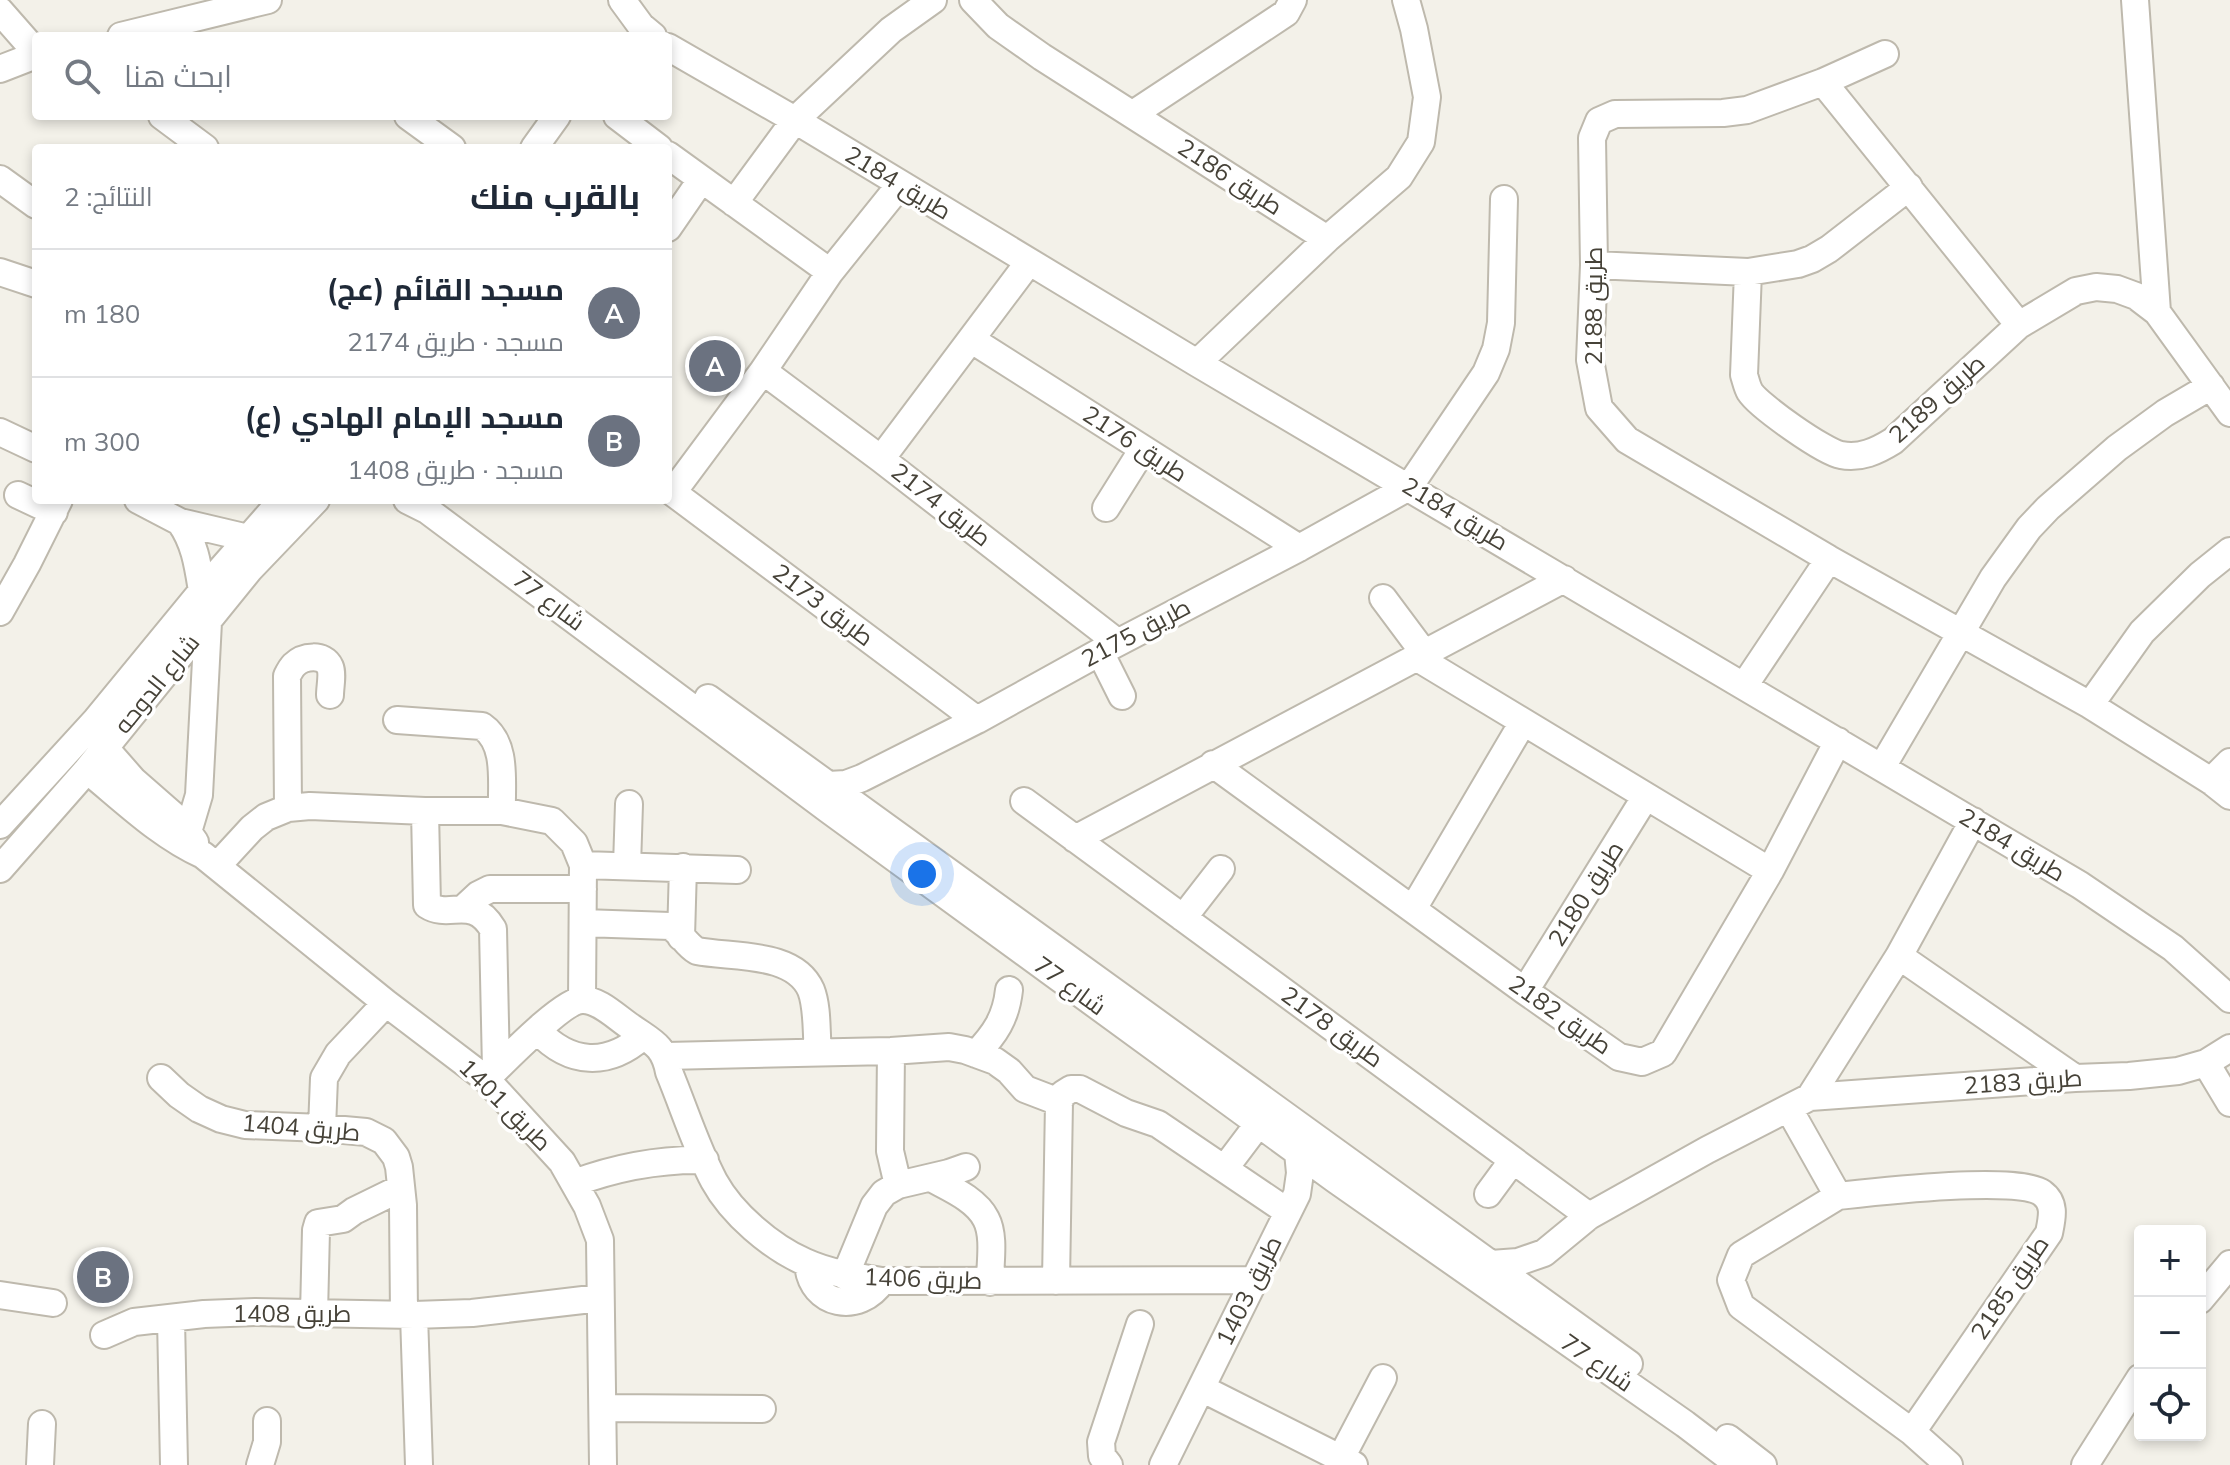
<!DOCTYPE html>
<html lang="ar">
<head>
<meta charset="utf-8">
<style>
	:root { --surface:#fff; --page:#f6f6f7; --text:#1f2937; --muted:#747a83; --line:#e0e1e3; --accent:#7c3aed }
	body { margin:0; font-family:Mulish,Cairo,sans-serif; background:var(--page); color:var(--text); direction:rtl }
	.controls { position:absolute; right:24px; bottom:24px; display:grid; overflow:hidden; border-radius:8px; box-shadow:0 4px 12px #0003 }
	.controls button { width:72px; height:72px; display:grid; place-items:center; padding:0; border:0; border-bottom:2px solid var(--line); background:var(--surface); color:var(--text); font:40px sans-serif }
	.you { position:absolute; left:922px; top:874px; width:28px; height:28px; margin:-20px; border:6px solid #fff; border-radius:50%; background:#1a73e8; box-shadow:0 0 0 12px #1a73e833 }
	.badge { display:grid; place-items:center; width:52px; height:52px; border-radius:50%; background:var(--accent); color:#fff; font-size:26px; font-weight:700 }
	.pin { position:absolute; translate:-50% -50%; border:4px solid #fff; box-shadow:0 2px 8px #0006 }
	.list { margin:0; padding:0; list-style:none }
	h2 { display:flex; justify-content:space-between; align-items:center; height:104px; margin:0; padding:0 32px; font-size:34px }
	h2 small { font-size:26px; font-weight:400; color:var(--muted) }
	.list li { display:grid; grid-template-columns:52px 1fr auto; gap:24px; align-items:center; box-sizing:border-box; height:128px; padding:0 32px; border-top:2px solid var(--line) }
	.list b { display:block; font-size:30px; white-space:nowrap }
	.list p { margin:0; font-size:26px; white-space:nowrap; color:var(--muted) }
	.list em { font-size:26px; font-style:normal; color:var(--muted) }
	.icon { flex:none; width:44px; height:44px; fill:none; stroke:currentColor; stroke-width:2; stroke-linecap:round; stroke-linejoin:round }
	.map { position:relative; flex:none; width:2230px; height:1465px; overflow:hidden; direction:ltr }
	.search { position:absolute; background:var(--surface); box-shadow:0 4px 12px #0003; left:32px; top:32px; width:640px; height:88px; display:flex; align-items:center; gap:20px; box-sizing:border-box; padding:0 28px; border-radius:8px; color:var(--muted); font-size:30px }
	.panel { position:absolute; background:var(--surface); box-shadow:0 4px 12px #0003; left:32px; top:144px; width:640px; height:360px; border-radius:8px; direction:rtl }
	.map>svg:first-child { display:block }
</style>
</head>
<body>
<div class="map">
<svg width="2230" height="1465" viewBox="0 0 2230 1465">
	<rect width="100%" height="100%" fill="#f3f1e9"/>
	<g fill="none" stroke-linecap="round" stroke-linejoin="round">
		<g stroke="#beb9ad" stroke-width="30">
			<path id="minor" d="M 622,0 L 641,26 L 653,36
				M 973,0 L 998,26 L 1042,57 L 1327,239
				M 2135,0 L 2157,312
				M 0,11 L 36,52
				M 121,36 L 268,0
				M 668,47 L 795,120 L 1197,363 L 2080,885 L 2173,948 L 2230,999
				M 1885,54 L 1823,82 L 1747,110 L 1723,113 L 1615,114 L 1599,121 L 1592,138 L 1594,265 L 1590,360 L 1599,408 L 1627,440 L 1829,559 L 2090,705 L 2211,781 L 2230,796
				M 0,69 L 36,55
				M 1823,82 L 2019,325
				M 1133,114 L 1286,13 L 1293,0
				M 162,116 L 205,148
				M 408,116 L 452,148
				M 617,116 L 659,148
				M 534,148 L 557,116
				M 668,155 L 830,272
				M 0,179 L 36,205
				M 734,203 L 795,120 L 891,30 L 933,0
				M 668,228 L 701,180
				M 1594,265 L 1748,272 L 1798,264 L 1812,259 L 1829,249 L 1909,187
				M 0,272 L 36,284
				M 1748,272 L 1744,375 C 1746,381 1747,387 1750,392 C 1759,406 1824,452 1841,455 C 1860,459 1877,451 1893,441 L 2019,325 L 2076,291 L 2096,287 L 2117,289 L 2136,296 L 2157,312 L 2230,413
				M 972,340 L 1299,548
				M 1197,363 L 1327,239 L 1399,177 L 1421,142 L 1427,97 L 1414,29 L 1406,0
				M 763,371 L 881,459 L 1117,642
				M 0,432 L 36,449
				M 881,459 L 1029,262
				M 668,489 L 977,720
				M 673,492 L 763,371 L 830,272 L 900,185
				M 18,495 L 54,512
				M 138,500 L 180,522
				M 407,500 L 427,510 L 829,810 L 1336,1180 L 1685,1424 L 1739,1465
				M 1106,508 L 1143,449
				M 202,591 C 198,566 195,543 180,522 L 248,538
				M 1383,598 L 1424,653
				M 0,612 L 27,564 L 59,500
				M 1100,652 L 1122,696
				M 1416,657 L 1770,871
				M 1744,686 L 1829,559
				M 708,698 L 1629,1364
				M 2090,705 L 2142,632 L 2200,575 L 2230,551
				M 397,720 L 482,726 C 508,744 501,783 502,811
				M 105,748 L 133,780 L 181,822 L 195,842
				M 1213,764 L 1525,991 L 1619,1057 L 1642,1062 L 1663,1053 L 1770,871 L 1838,741
				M 1882,767 L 1993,578 L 2029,528 L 2048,508 L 2117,448 L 2165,413 L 2211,386
				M 87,770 C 124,800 159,835 203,855 L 386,1003 L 486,1079 L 562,1162 L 587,1206 L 600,1240 L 603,1465
				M 2211,781 L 2230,762
				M 828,785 L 846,784 L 862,778 L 977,720 L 1100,652 L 1299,548 L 1409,487 L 1486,373 L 1496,349 L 1501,323 L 1504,199
				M 1024,801 L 1589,1216
				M 288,808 L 287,676 C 289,672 291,668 294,665 C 303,656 324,653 330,667 C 333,674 330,687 330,695
				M 425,811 L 427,905 C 450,920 472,894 493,929 L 496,1069
				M 0,825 L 96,720 L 202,591 L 282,500
				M 188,832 L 199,795 L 208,622
				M 1075,839 L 1564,579
				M 583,865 L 737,870
				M 217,866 L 252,828 L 266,817 L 288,808 L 310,806 L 425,811 L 502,811 L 552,821 L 574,843 L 583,865 L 582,1000
				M 627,866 L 629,804
				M 0,869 L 87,770 L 249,570 L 316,500
				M 464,908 L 478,895 L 490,889 L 583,889
				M 1413,909 L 1523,722
				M 1183,918 L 1221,869
				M 583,923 L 670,926 C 681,932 685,944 697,951 C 732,958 794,951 811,990 C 818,1008 816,1033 818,1052
				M 681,937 L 683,867
				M 1899,956 L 2075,1078
				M 1525,991 L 1646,796
				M 538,1031 C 570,1065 608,1067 643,1036
				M 891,1051 L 890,1151 L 898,1185
				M 976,1054 C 995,1034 1006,1018 1009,990
				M 666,1056 L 891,1051 L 949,1047 L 965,1050 L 995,1061 L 1009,1071 L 1025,1089 L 1059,1102
				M 2206,1063 L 2230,1103
				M 161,1078 L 179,1095 L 199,1109 L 221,1119 L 245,1125 L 322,1128 L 366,1132 L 384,1141 L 396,1157 L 399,1167 L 403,1205 L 404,1315
				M 486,1079 C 503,1063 562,1001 582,1000 C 599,999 617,1018 631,1027 C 652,1042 664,1045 669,1072 C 684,1108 696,1147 714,1181 C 732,1214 771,1247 805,1262 C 829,1273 856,1277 882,1281 L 1254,1280
				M 1810,1097 L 1899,956 L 1973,821
				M 1789,1109 L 1838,1196 C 1874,1192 2018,1175 2042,1193 C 2056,1203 2052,1218 2049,1233 L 1912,1432
				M 322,1128 L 324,1078 L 338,1054 L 386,1003
				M 1225,1168 L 1259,1123
				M 931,1178 C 949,1188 976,1199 986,1219 C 995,1236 990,1263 990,1282
				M 574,1183 C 617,1167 659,1159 705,1160
				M 1488,1194 L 1513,1160
				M 1838,1196 L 1741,1255 L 1731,1280 L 1741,1306 L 1912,1432 L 1949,1465
				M 808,1264 C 811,1306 860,1315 882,1281
				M 1491,1264 L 1518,1262 L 1544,1253 L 1589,1216 L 1707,1150 L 1810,1097 L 2075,1078 L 2129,1076 L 2178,1071 L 2206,1063 L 2230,1048
				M 845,1276 L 874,1206 L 884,1193 L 898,1185 L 949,1173 L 966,1167
				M 1056,1281 L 1059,1102 L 1063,1094 L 1071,1089 L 1080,1089 L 1126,1113 L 1158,1124 L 1288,1212
				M 0,1295 L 53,1303
				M 2200,1300 L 2230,1264
				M 314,1314 L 316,1230 L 318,1223 L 343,1219 L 354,1211 L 401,1188
				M 414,1315 L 419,1465
				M 171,1319 L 174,1465
				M 104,1335 L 134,1322 L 204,1314 L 255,1312 L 414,1315 L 472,1313 L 600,1298
				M 1201,1388 L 1354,1465
				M 603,1408 L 762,1409
				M 1728,1438 L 1763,1465
				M 1341,1458 L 1383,1378
				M 40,1465 L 42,1424
				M 260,1465 L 267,1442 L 267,1421
				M 1109,1465 L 1102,1456 L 1101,1442 L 1140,1324
				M 1163,1465 L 1297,1194 L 1300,1173 L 1298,1152
				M 2085,1465 L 2140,1378"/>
		</g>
		<use href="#minor" stroke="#fff" stroke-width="26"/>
	</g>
	<g text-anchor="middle" stroke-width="7" stroke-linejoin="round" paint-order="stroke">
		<g font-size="24" fill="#464238" stroke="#fff">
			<text transform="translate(1230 177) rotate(33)" y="8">طريق 2186</text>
			<text transform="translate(898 183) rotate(31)" y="8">طريق 2184</text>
			<text transform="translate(1594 306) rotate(-90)" y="8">طريق 2188</text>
			<text transform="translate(1937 399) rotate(-42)" y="8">طريق 2189</text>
			<text transform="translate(1135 444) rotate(33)" y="8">طريق 2176</text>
			<text transform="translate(941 505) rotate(38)" y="8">طريق 2174</text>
			<text transform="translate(1455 514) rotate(31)" y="8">طريق 2184</text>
			<text transform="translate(549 601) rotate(37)" y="8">شارع 77</text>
			<text transform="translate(823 605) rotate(37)" y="8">طريق 2173</text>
			<text transform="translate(1136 633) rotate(-28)" y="8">طريق 2175</text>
			<text transform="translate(157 684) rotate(-51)" y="8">شارع الدوحه</text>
			<text transform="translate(2012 845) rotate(31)" y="8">طريق 2184</text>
			<text transform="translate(1586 894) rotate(-58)" y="8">طريق 2180</text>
			<text transform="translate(1070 986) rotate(36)" y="8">شارع 77</text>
			<text transform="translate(1560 1015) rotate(35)" y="8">طريق 2182</text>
			<text transform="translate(1332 1027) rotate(36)" y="8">طريق 2178</text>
			<text transform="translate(2023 1082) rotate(-4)" y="8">طريق 2183</text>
			<text transform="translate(505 1105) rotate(45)" y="8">طريق 1401</text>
			<text transform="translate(301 1128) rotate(5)" y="8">طريق 1404</text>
			<text transform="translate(923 1279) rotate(2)" y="8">طريق 1406</text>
			<text transform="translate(2010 1288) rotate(-56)" y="8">طريق 2185</text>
			<text transform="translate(1249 1291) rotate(-64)" y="8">طريق 1403</text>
			<text x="292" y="1322">طريق 1408</text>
			<text transform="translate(1597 1363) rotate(35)" y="8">شارع 77</text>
		</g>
	</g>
</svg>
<div class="controls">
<button>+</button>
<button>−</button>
<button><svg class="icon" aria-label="locate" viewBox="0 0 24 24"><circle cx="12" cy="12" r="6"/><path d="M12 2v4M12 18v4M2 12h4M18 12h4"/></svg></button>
</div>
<div class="you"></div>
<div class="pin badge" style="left:715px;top:366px;background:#6b7280">A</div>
<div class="pin badge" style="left:103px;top:1277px;background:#6b7280">B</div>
<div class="search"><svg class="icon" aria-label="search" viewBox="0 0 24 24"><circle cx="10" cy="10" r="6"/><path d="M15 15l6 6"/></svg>ابحث هنا</div>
<section class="panel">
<h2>بالقرب منك<small>النتائج: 2</small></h2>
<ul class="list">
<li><span class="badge" style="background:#6b7280">A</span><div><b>مسجد القائم (عج)</b><p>مسجد · طريق 2174</p></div><em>180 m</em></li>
<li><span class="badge" style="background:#6b7280">B</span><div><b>مسجد الإمام الهادي (ع)</b><p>مسجد · طريق 1408</p></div><em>300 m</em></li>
</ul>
</section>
</div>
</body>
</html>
